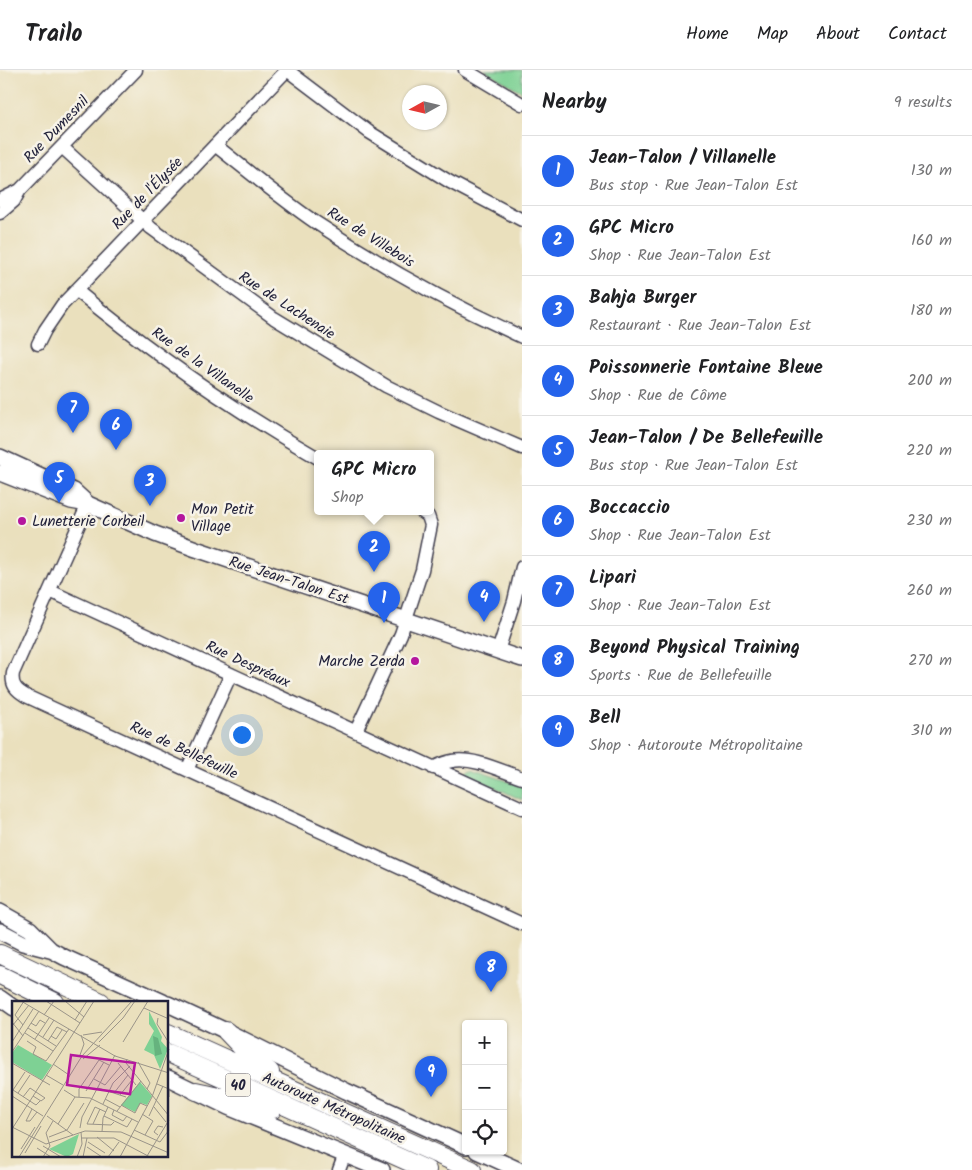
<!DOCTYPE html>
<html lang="en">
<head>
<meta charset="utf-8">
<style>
	:root { --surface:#fff; --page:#f2f2f2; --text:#202124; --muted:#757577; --line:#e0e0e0; --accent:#2563eb }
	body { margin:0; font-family:Kalam,sans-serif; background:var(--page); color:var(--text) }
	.controls { position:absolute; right:15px; bottom:15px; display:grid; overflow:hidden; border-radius:5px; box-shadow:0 1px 4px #0004 }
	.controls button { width:45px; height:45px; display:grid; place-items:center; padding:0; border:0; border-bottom:1px solid var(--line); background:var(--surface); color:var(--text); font:25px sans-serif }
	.compass { position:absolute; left:402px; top:15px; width:45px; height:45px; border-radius:50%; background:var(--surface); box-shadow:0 1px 4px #0004; rotate:262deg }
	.you { position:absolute; left:241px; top:664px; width:18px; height:18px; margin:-12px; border:4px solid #fff; border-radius:50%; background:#1a73e8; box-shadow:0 0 0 8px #1a73e833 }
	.badge { display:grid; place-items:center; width:32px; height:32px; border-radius:50%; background:var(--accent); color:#fff; font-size:16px; font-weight:700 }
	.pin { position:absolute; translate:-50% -41px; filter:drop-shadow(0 1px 2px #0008) }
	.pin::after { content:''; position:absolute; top:26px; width:18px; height:15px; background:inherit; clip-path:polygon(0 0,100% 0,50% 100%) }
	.popup { position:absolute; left:314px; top:380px; width:120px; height:65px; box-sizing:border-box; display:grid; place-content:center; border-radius:5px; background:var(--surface); filter:drop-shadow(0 1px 4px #0005); font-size:16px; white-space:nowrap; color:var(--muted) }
	.popup b { font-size:19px; color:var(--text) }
	.popup::after { content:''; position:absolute; left:50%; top:100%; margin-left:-10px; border:10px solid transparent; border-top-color:var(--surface) }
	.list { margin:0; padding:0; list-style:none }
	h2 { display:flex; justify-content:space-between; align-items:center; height:65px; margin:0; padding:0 20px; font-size:21px }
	h2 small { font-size:16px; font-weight:400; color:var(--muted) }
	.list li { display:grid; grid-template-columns:32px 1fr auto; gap:15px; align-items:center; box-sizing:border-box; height:70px; padding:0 20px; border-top:1px solid var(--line) }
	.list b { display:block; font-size:19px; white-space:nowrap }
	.list p { margin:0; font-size:16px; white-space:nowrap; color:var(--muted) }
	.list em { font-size:16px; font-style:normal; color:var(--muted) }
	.icon { flex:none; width:28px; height:28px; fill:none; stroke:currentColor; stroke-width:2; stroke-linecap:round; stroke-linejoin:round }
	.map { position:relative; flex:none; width:522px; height:1100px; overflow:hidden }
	header { display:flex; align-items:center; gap:30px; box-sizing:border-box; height:70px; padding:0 25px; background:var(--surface); border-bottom:1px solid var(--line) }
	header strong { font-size:24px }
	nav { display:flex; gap:28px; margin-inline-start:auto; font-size:18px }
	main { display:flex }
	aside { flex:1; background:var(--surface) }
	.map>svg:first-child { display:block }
</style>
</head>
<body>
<header>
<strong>Trailo</strong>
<nav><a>Home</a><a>Map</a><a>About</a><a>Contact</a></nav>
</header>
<main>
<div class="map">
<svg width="522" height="1100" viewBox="0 0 522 1100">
	<rect width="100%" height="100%" fill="#f7f3e8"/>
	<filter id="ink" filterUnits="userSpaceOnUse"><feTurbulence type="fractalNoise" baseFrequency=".02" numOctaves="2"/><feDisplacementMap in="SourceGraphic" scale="10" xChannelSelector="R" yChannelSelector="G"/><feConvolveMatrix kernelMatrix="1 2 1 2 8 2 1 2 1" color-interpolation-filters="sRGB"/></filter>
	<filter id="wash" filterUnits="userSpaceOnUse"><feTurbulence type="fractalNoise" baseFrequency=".0096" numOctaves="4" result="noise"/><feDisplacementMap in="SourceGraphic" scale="20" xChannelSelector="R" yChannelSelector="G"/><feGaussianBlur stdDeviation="1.12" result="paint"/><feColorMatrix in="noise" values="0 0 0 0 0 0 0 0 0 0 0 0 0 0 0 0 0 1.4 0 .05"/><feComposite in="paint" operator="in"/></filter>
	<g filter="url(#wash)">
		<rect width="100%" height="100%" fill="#eae0bd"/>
		<path fill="#7ed194" stroke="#507a68" d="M 484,0 L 522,0 L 522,22 Z
			M 472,699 L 522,716 L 522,730 L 468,705 L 467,701 Z"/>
	</g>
	<g filter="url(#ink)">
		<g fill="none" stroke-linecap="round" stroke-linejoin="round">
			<g stroke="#403e4e" stroke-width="15">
				<path id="minor" d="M 287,0 L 369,62 L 450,112 L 522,150
					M 465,0 L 522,34
					M 215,75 C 248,101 280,128 315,152 C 381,196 450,234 522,267
					M 62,77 L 151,158 L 274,248 L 386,316 L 439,342 L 522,378
					M 0,130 L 20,120
					M 0,143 L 14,131 L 20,120 L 136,0
					M 76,220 C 152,283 232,339 318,388
					M 38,274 L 45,260 L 62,235 L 287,0
					M 88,434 L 13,603 C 11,615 16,620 26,626 L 522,854
					M 50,521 L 522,738
					M 498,581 L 514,531 L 522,497
					M 356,661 L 401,564 L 422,500 L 431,455 L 428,446 L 421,441
					M 433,698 C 439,695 445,692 452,691 C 474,687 501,701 522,708
					M 187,700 L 231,604
					M 339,1100 L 345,1084"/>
			</g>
			<g stroke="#403e4e" stroke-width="18">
				<path id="major" d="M 0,387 L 74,421 L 87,433
					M 0,403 L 71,431 L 88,434 L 155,464 L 196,479 L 522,589
					M 0,842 L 30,859 L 51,880 L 64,887 L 163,932
					M 0,861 L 23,873 L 50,880
					M 0,928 L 14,938
					M 168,934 L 226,961 L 346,1021 L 466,1076
					M 168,1008 L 228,1037 L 382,1100
					M 477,1081 L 519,1100"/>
			</g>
			<g stroke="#403e4e" stroke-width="20">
				<path id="highway" d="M 0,884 L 101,932
					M 0,905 L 55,932
					M 226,961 L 247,983 L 270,1002
					M 168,963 L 472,1100
					M 168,983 L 427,1100
					M 196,1021 C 222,1026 247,1033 273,1039"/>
			</g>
			<use href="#minor" stroke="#fff" stroke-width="12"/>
			<use href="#major" stroke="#fff" stroke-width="15"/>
			<use href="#highway" stroke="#fff" stroke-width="18"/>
		</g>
	</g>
	<g fill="#b5179e" stroke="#f7f3e8" stroke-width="2">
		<circle cx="181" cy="448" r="5"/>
		<circle cx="22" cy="451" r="5"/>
		<circle cx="415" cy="591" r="5"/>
	</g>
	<g text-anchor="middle" stroke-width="5" stroke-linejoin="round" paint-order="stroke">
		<rect fill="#f7f3e8" stroke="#62616f" stroke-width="1" x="225.5" y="1003.5" width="25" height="23" rx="4"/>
		<g font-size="14" font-weight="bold" fill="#22223b">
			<text x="238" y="1020">40</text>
		</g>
		<g font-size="15" fill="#22223b" stroke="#f7f3e8">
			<text transform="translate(56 59) rotate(-46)" y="5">Rue Dumesnil</text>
			<text transform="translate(147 123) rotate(-46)" y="5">Rue de l'Élysée</text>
			<text transform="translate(371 167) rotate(32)" y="5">Rue de Villebois</text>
			<text transform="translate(287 235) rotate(33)" y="5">Rue de Lachenaie</text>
			<text transform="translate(203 295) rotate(35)" y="5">Rue de la Villanelle</text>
			<text transform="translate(289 510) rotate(18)" y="5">Rue Jean-Talon Est</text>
			<text transform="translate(248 594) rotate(25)" y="5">Rue Despréaux</text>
			<text transform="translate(184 680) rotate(25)" y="5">Rue de Bellefeuille</text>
			<text transform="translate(334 1038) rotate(24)" y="5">Autoroute Métropolitaine</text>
		</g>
		<g font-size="15" fill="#22223b" stroke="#f7f3e8" text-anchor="start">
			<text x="191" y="444">Mon Petit<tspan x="191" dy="17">Village</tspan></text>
			<text x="32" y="456">Lunetterie Corbeil</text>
			<text x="405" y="596" text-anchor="end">Marche Zerda</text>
		</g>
	</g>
	<g transform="translate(12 931)">
		<rect width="156" height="156" fill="#eae0bd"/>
		<path d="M 137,10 L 150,36 L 149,40 L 156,48 L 148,68 L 142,54 L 132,49 L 142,30 L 137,23 ZM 6,44 L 40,64 L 30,79 L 0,61 L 0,52 ZM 128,81 L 140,95 L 135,104 L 129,102 L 123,111 L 109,104 ZM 67,133 L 61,153 L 55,156 L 37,148 Z" fill="#7ed194"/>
		<path d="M 141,35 L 146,37 L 150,53 L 143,55 Z" fill="#66b37e"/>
		<path fill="none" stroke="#9a9489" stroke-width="1" d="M 9,0 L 103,55 L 157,72M 34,0 L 68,22M 53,0 L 72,16M 132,7 L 157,18M 32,14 L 42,0M 146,17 L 145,23 L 157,42M 63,19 L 75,0M 0,21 L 11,35M 19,22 L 24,25 L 28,19 L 33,22M 1,24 L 17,4M 11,24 L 3,14 L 12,0M 16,27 L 44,45M 13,32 L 41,50M 71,34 L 90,31M 39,35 L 44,38 L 50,29M 31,36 L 42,19M 23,38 L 37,17M 15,40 L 24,46 L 21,53 L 34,60 L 57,28M 36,40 L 45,26 L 55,31M 0,41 L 21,8M 87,41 L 111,17 L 123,0M 111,41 L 136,0M 0,51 L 27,10M 68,54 L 72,43 L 69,34M 71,58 L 88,44M 115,58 L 114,62 L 157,115M 126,61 L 138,82 L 135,88M 0,62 L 38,84M 106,62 L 124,84M 41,63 L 57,74M 34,74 L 51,84M 82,78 L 93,84 L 109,65M 145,83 L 157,88 L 157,96M 86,87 L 114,96M 1,89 L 24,104 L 28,100M 1,89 L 13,71M 52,89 L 63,96 L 78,97 L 126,121M 74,90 L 92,61M 6,92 L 18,74M 102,92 L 116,74M 108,94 L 120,79M 0,95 L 31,115M 11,96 L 18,87 L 33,97 L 29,100 L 21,95M 67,96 L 67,88 L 87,59 L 97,64M 93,98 L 108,106M 91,103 L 101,82 L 118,65M 109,104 L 123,112 L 128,102 L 135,105M 142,106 L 154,121M 20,108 L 14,120 L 18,120 L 25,111M 102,109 L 100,114 L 111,120 L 115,115M 105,110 L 129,80M 94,111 L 83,106 L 75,123 L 99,124 L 102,121M 130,113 L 141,120 L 133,134M 35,115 L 61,134M 92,115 L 115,126 L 120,118M 137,115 L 151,85M 46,123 L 63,96M 81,123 L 88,108M 0,126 L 34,143 L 73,130 L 109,131 L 157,152M 68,127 L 70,116 L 103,54M 0,128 L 82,0M 122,129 L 148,141 L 157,129M 90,131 L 91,117 L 96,106M 146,134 L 142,131 L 146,125 L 151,126M 37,136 L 55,129 L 72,102M 85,136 L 102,150M 70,137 L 102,137 L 138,156M 76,141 L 93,152M 31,145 L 49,156M 75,146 L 90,156M 25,147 L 39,156M 9,148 L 23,126M 13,152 L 29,125M 135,155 L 157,119M 7,156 L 70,55 L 120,0M 31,156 L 38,145 L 34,132 L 41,120M 65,156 L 70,143 L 69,131M 71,156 L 75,137M 96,156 L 107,141M 108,156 L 140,96 L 157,48"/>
		<path fill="#b5179e" fill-opacity="0.15" stroke="#b5179e" stroke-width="2.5" d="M 59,54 L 123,62 L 118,93 L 55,84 Z"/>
		<rect width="156" height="156" fill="none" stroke="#22223b" stroke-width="2.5"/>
	</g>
</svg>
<div class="controls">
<button>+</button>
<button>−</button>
<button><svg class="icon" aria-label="locate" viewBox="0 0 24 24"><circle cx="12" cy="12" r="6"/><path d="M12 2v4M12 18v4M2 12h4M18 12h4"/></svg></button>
</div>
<svg class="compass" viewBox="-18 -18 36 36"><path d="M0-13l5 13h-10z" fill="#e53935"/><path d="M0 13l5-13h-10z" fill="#757577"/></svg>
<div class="you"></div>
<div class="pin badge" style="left:384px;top:553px">1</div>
<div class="pin badge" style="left:374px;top:502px">2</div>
<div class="popup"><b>GPC Micro</b>Shop</div>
<div class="pin badge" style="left:150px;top:436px">3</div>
<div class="pin badge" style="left:484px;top:552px">4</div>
<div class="pin badge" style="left:59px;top:433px">5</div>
<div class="pin badge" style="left:116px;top:380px">6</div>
<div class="pin badge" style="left:73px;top:363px">7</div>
<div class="pin badge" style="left:491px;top:922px">8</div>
<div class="pin badge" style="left:431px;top:1027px">9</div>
</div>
<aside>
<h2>Nearby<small>9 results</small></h2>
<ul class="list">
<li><span class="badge">1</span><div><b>Jean-Talon / Villanelle</b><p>Bus stop · Rue Jean-Talon Est</p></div><em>130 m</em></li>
<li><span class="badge">2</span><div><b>GPC Micro</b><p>Shop · Rue Jean-Talon Est</p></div><em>160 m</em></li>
<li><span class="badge">3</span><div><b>Bahja Burger</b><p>Restaurant · Rue Jean-Talon Est</p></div><em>180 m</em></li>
<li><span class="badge">4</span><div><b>Poissonnerie Fontaine Bleue</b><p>Shop · Rue de Côme</p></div><em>200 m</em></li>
<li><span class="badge">5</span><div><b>Jean-Talon / De Bellefeuille</b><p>Bus stop · Rue Jean-Talon Est</p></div><em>220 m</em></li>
<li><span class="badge">6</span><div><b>Boccaccio</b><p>Shop · Rue Jean-Talon Est</p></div><em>230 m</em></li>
<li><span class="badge">7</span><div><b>Lipari</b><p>Shop · Rue Jean-Talon Est</p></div><em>260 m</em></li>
<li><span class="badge">8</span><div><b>Beyond Physical Training</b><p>Sports · Rue de Bellefeuille</p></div><em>270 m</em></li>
<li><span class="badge">9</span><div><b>Bell</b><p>Shop · Autoroute Métropolitaine</p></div><em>310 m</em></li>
</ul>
</aside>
</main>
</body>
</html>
